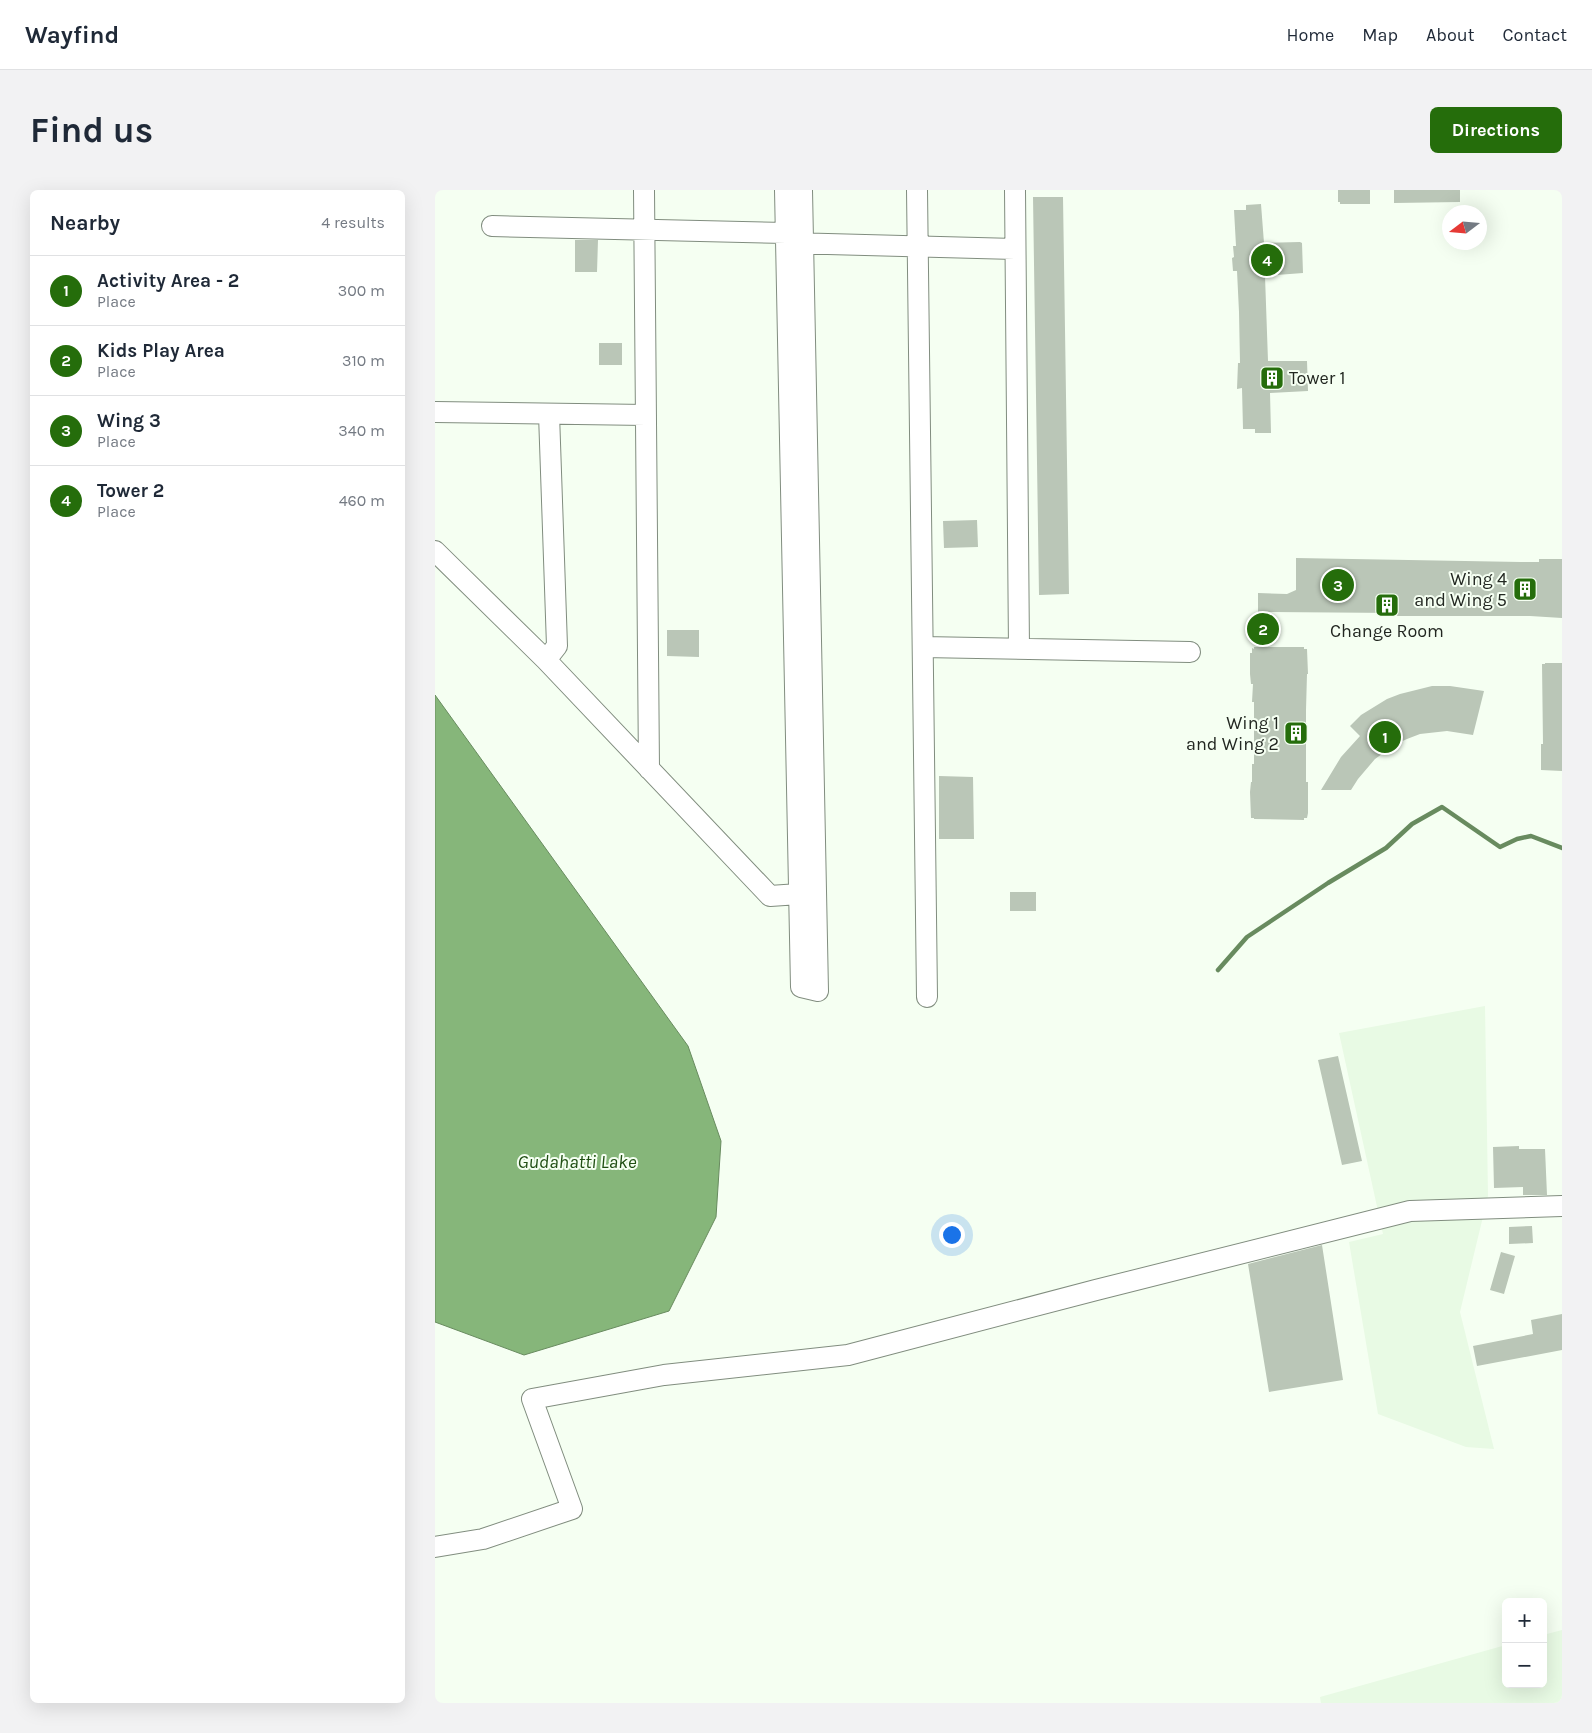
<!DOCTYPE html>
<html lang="en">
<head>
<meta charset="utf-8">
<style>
	:root { --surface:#fff; --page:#f2f2f3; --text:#1f2937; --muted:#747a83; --line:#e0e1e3; --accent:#256d0b }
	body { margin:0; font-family:Karla,sans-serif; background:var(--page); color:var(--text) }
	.controls { position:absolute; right:15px; bottom:15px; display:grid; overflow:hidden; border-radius:8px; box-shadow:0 5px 20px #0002 }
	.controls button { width:45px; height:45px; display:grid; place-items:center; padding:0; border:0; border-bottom:1px solid var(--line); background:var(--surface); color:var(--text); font:25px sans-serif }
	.compass { position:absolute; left:1007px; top:15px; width:45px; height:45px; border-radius:50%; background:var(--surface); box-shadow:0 5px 20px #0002; rotate:254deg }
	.you { position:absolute; left:516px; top:1044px; width:18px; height:18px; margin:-12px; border:4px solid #fff; border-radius:50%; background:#1a73e8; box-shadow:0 0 0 8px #1a73e833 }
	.badge { display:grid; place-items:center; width:32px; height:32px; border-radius:50%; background:var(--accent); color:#fff; font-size:16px; font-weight:700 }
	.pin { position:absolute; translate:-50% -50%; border:2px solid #fff; box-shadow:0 1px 5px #0006 }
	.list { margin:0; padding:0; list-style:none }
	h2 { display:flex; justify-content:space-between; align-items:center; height:65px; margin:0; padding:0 20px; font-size:21px }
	h2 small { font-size:16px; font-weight:400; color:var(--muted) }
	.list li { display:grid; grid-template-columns:32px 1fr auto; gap:15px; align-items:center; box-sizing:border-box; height:70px; padding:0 20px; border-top:1px solid var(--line) }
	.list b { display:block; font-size:19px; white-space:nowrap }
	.list p { margin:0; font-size:16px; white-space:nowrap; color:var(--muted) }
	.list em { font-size:16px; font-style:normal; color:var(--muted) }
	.map { position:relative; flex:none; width:1127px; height:1513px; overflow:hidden; border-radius:8px }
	header { display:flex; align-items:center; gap:30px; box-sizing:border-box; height:70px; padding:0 25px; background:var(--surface); border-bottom:1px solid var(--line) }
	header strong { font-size:24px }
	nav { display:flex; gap:28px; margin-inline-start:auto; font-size:18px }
	.intro { display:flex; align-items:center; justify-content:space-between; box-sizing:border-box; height:120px; padding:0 30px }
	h1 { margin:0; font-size:35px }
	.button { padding:12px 22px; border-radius:8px; background:var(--accent); color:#fff; font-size:18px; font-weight:700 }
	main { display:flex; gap:30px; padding:0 30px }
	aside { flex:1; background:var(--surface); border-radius:8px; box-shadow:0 5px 20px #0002 }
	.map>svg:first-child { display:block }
</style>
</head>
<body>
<header>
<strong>Wayfind</strong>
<nav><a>Home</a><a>Map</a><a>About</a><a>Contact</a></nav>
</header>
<div class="intro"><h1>Find us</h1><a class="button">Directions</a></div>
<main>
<aside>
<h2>Nearby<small>4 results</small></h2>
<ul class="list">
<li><span class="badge">1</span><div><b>Activity Area - 2</b><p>Place</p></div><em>300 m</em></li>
<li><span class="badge">2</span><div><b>Kids Play Area</b><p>Place</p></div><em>310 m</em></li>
<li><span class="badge">3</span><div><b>Wing 3</b><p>Place</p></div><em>340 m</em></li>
<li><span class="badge">4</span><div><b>Tower 2</b><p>Place</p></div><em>460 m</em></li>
</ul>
</aside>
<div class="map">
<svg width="1127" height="1513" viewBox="0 0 1127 1513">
	<rect width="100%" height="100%" fill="#f5fff2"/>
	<path fill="#e8fae4" d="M 1050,816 L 1053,1006 L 1025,1122 L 1059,1259 L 1031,1257 L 943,1224 L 914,1052 L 948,1044 L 904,843 Z
		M 1127,1440 L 1127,1513 L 886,1513 L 885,1507 L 1071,1455 L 1071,1494 L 1108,1494 L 1108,1445 Z"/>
	<path fill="#86b67a" stroke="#688b5f" d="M 0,505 L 253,856 L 286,951 L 281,1027 L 234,1121 L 89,1165 L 0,1132 Z"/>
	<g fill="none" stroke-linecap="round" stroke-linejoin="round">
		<path stroke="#688b5f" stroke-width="4.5" d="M 783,780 L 812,747 L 893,693 L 951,658 L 977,634 L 1007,617 L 1065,657 L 1082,649 L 1096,646 L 1127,658"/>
	</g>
	<path fill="#bac6b7" d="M 903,0 L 935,0 L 935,14 L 905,14 L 905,12 L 903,12 Z
		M 959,0 L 1025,0 L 1025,12 L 959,13 Z
		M 598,7 L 628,7 L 634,404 L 604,405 Z
		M 826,14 L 829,53 L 865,52 L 867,53 L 868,83 L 830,86 L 833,171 L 872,171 L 873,201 L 835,203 L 836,243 L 820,243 L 820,239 L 808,239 L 807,198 L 802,199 L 803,173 L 805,173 L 804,122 L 802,81 L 798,81 L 797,68 L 799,67 L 798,56 L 801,56 L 799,20 L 811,20 L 811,15 Z
		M 140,50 L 163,50 L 162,82 L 140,82 Z
		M 164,153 L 187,153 L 187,175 L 164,175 Z
		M 542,330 L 543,357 L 509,358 L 508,331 Z
		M 861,368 L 1086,372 L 1104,372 L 1104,369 L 1127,369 L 1127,428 L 1095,426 L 962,426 L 961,423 L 823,422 L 823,403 L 852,404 L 861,400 Z
		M 232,440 L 264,440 L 264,467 L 232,466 Z
		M 819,457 L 869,457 L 869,459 L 872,459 L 873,484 L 872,484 L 871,520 L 871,592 L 873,592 L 873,623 L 872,628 L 869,628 L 869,630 L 819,629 L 819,628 L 816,628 L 815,602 L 816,592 L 817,592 L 817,574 L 819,574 L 819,512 L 817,512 L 818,494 L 816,494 L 815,484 L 815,463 L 817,463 L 817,458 L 819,459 Z
		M 1110,473 L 1127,473 L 1127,581 L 1106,580 L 1106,554 L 1108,554 L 1107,474 L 1110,474 Z
		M 997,496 L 1015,496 L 1049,501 L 1038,545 L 1012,541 L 985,544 L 972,549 L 961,554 L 940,569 L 923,589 L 916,600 L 886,600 L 906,567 L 925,546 L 915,536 L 926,525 L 952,509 L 965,504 Z
		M 504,586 L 538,587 L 539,649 L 504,649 Z
		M 575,702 L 601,702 L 601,721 L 575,721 Z
		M 903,866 L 927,971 L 907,975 L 883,870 Z
		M 1084,956 L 1084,959 L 1110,959 L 1112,1005 L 1088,1005 L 1088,997 L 1059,998 L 1058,957 Z
		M 1097,1036 L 1098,1053 L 1074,1054 L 1074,1037 Z
		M 887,1055 L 908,1190 L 834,1202 L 813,1074 Z
		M 1066,1062 L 1080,1066 L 1069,1104 L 1055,1100 Z
		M 1127,1124 L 1127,1160 L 1042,1176 L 1038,1156 L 1098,1144 L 1096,1130 Z"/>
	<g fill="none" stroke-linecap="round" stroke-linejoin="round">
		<g stroke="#818d7f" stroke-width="22">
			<path id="minor" d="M 209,0 L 214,579
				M 350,0 L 366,797 L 383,801 L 367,0
				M 482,0 L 492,807
				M 580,0 L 584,459
				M 57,36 L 351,43
				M 355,53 L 580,59
				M 0,222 L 211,225
				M 0,361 L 111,470 L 335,706 L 364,704
				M 488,457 L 755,462
				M 111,470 L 122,456 L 114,224
				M 0,1357 L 48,1349 L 137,1319 L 97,1209 L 229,1185 L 413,1165 L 661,1100 L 975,1021 L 1127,1016"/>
		</g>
		<use href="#minor" stroke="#fff" stroke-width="20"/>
	</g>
	<defs>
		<g id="building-square" transform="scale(1.25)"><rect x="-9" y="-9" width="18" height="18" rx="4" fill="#256d0b" stroke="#f5fff2"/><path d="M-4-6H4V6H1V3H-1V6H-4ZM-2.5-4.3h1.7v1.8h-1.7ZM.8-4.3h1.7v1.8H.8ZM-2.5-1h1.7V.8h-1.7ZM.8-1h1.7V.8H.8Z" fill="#fff"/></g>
	</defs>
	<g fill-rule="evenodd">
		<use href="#building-square" x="837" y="188"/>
		<use href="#building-square" x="1090" y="399"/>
		<use href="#building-square" x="952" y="415"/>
		<use href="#building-square" x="861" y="543"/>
	</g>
	<g text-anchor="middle" stroke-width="4" stroke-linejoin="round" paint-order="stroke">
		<g font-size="18" fill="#222721" stroke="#f5fff2" text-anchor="end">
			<text x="854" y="194" text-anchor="start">Tower 1</text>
			<text x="1072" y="395">Wing 4<tspan x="1072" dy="21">and Wing 5</tspan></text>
			<text x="952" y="447" text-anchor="middle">Change Room</text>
			<text x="844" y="539">Wing 1<tspan x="844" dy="21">and Wing 2</tspan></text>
		</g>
		<g font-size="19" font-style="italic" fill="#204f13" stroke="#f5fff2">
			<text x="142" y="978">Gudahatti Lake</text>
		</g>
	</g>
</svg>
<div class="controls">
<button>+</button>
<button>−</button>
</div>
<svg class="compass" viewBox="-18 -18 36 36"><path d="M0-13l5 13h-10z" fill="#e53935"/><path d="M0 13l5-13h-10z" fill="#747a83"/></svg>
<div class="you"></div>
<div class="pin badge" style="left:950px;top:547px">1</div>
<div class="pin badge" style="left:828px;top:439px">2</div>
<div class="pin badge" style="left:903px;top:395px">3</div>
<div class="pin badge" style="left:832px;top:70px">4</div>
</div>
</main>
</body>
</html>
